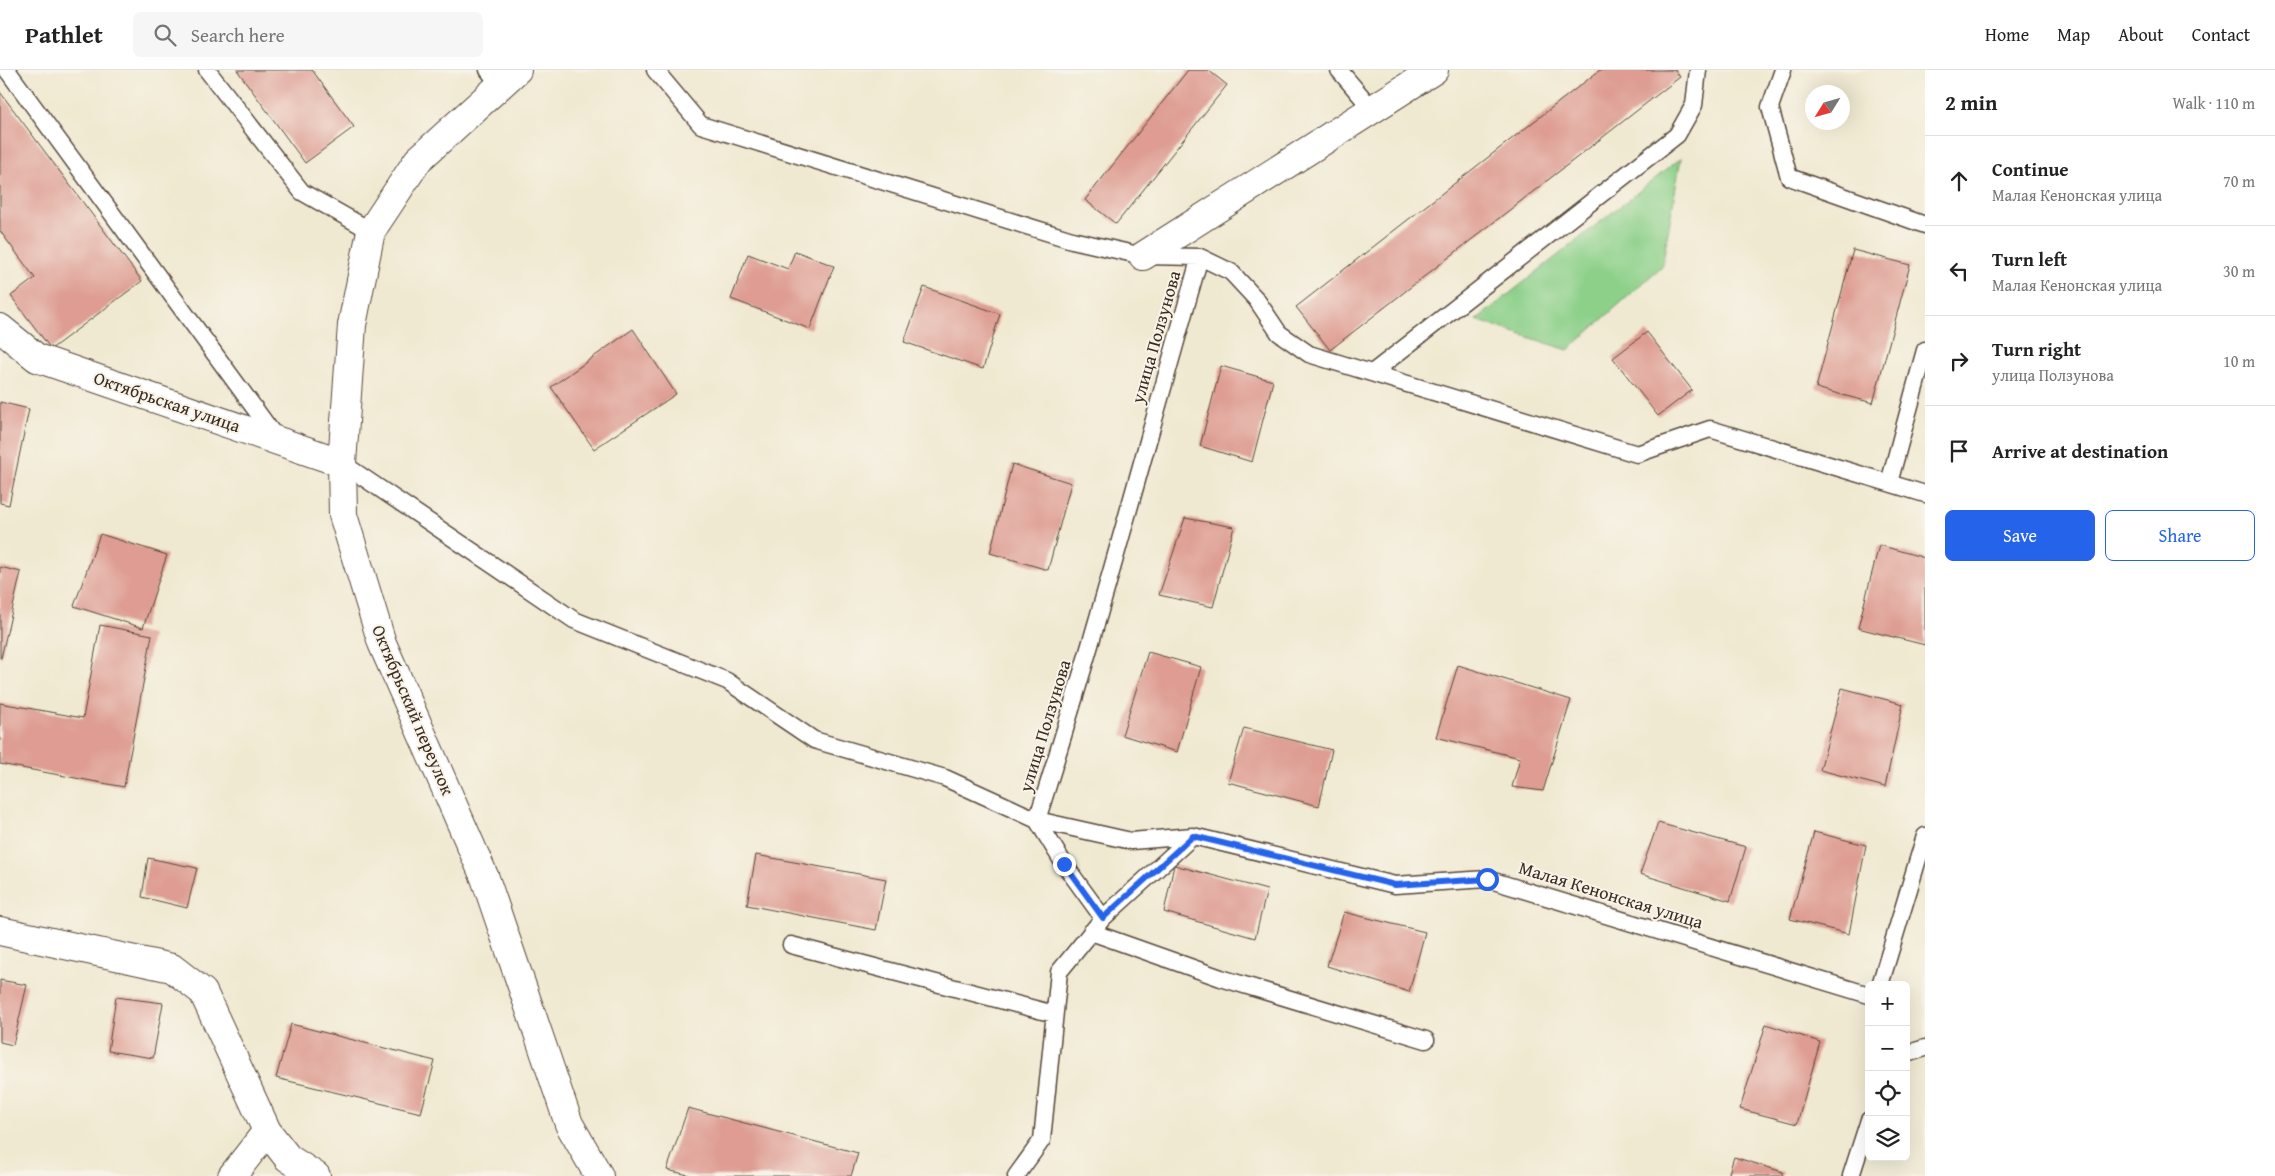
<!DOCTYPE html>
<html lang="en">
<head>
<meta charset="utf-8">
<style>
	:root { --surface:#fff; --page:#f6f6f6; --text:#222; --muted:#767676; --line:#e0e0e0; --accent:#2563eb }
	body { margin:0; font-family:"Gentium Book Plus",serif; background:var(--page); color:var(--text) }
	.controls { position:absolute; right:15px; bottom:15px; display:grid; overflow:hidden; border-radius:8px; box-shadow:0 5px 20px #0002 }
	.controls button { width:45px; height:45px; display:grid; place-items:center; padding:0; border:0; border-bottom:1px solid var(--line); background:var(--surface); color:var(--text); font:25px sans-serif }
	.compass { position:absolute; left:1805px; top:15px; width:45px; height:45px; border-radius:50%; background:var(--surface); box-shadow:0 5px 20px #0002; rotate:233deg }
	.stop { position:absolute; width:15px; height:15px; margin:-11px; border:4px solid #2563eb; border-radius:50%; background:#fff }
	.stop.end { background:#2563eb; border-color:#fff; box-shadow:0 1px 5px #0008 }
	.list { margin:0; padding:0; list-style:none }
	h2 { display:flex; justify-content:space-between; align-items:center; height:65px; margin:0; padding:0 20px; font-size:21px }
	h2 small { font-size:16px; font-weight:400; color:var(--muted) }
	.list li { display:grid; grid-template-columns:32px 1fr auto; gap:15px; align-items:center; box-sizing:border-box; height:90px; padding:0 20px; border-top:1px solid var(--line) }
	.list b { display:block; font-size:19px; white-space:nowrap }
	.list p { margin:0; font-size:16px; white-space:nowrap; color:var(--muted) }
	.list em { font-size:16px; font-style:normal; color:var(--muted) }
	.actions { display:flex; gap:10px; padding:15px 20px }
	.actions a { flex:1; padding:11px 0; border:1px solid var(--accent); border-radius:8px; text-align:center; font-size:18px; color:var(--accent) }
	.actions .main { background:var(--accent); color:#fff }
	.icon { flex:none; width:28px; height:28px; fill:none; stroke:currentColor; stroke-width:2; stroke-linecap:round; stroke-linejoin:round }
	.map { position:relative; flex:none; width:1925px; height:1106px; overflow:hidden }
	header { display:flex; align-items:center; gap:30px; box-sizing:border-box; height:70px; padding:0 25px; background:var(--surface); border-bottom:1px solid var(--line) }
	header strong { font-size:24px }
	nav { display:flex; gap:28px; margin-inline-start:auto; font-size:18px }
	.search { width:350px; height:45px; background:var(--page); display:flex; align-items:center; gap:12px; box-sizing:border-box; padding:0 18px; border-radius:8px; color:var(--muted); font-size:19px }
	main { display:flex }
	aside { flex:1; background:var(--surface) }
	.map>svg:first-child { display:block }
</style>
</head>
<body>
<header>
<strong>Pathlet</strong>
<div class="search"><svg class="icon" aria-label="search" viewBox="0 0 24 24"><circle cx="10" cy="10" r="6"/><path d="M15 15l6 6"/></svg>Search here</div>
<nav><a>Home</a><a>Map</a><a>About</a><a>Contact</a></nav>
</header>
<main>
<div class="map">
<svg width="1925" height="1106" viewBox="0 0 1925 1106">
	<rect width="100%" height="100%" fill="#f7f3e8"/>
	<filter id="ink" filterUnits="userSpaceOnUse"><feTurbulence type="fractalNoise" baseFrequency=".02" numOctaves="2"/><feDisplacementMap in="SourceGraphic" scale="10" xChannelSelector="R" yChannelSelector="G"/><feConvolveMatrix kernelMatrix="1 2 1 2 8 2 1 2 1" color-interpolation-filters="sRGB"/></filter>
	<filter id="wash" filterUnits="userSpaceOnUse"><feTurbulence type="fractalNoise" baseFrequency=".0096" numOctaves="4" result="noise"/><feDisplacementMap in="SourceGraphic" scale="20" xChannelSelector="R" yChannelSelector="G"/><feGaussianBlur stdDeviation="1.12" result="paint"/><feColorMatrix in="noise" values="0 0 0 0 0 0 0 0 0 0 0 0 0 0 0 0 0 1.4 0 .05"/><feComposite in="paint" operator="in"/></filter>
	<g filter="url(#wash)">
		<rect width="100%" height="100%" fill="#f0e9d1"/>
		<path fill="#8cd089" stroke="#647d54" d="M 1681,88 L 1662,196 L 1568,280 L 1476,250 Z"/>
		<g id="blocks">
			<path fill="#de9c92" d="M 237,0 L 312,0 L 354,57 L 305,93 Z
				M 1188,0 L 1208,0 L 1227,15 L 1116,154 L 1085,130 Z
				M 1600,0 L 1675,0 L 1680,7 L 1330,280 L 1296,237 Z
				M 0,22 L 142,211 L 51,279 L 11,226 L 35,208 L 0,161 Z
				M 1853,180 L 1910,195 L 1873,333 L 1816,318 Z
				M 795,181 L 834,196 L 810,259 L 731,229 L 748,184 L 788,199 Z
				M 924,217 L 1000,244 L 983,299 L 904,272 Z
				M 633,259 L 676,324 L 594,379 L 551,317 Z
				M 1647,262 L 1692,320 L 1658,346 L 1613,288 Z
				M 1221,296 L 1273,311 L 1252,392 L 1200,376 Z
				M 0,332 L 29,339 L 9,435 L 0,433 Z
				M 1012,394 L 1071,413 L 1048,500 L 990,483 Z
				M 1185,448 L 1234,457 L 1213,537 L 1159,525 Z
				M 100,464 L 167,485 L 143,558 L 74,536 Z
				M 1879,475 L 1925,488 L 1925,575 L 1858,558 Z
				M 0,497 L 21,502 L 1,588 L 0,588 Z
				M 100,555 L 152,565 L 124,717 L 0,694 L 0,633 L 83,648 Z
				M 1148,582 L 1201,597 L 1177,682 L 1122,665 Z
				M 1458,595 L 1571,630 L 1543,721 L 1512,717 L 1520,688 L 1436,667 Z
				M 1842,618 L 1903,634 L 1885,717 L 1820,700 Z
				M 1244,658 L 1332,680 L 1319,736 L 1228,712 Z
				M 1658,753 L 1746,777 L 1730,831 L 1640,804 Z
				M 1814,762 L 1866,775 L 1849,864 L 1790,849 Z
				M 756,785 L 886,809 L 876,860 L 747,835 Z
				M 148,788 L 197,798 L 187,838 L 142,827 Z
				M 1174,795 L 1267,820 L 1255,868 L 1164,842 Z
				M 1344,842 L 1425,862 L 1409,922 L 1327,896 Z
				M 0,910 L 27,915 L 13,975 L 0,972 Z
				M 116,927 L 163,933 L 153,988 L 108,981 Z
				M 291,954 L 435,991 L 421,1043 L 276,1008 Z
				M 1766,954 L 1820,972 L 1797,1054 L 1740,1039 Z
				M 688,1038 L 858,1083 L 851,1106 L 693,1106 L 667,1100 Z
				M 1734,1087 L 1783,1102 L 1782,1106 L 1728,1106 Z"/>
		</g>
	</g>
	<g filter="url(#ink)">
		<use href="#blocks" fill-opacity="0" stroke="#564739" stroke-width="1"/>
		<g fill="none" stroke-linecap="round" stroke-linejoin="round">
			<g stroke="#564739" stroke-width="19">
				<path id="service" d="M 7,0 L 277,369
					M 207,0 L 302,122 L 371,161
					M 488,0 L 501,17
					M 655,0 L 701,55 L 1072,170 L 1143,186 L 1200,187 L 1231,202 L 1256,229 L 1279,263 L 1309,284 L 1637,384 L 1710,359 L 1925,424
					M 1339,0 L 1372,39
					M 1783,0 L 1770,37 L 1789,107 L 1925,155
					M 1372,303 L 1677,65 L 1694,35 L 1698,0
					M 342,393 L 574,550 L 727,611 L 814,670 L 945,708 L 1037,750 L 1131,771 L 1193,766
					M 1889,413 L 1925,280
					M 1103,848 L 1193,766 L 1395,815 L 1487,809 L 1869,925
					M 1091,862 L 1221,908 L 1426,970
					M 791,875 L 1054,944
					M 1880,915 L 1925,766
					M 1906,984 L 1925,978
					M 1016,1106 L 1042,1070 L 1059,902 L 1103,848 L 1064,794 L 1037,750 C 1096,564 1146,375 1200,187
					M 1851,1106 L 1869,1050"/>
			</g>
			<g stroke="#564739" stroke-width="30">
				<path id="minor" d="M 517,0 L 418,90 L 371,161 L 352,255 L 342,393 L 343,445 L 382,573 L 485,808 L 569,1054 L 599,1106
					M 1143,186 L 1434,0
					M 0,258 L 37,288 L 342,393
					M 0,861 L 172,898 L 203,922 L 267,1061 L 288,1088 L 316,1106
					M 232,1106 L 267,1061"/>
			</g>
			<use href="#service" stroke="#fff" stroke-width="16"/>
			<use href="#minor" stroke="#fff" stroke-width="28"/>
		</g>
	</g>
	<g fill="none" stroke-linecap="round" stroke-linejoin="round" filter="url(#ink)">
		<path stroke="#2563eb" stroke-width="6" d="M 1064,794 L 1103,848 L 1193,766 L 1395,815 L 1487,809"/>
	</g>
	<g text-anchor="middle" stroke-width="4" stroke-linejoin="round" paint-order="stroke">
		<g font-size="18" fill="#3b2a1e" stroke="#f7f3e8">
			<text transform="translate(1156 267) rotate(-74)" y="6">улица Ползунова</text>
			<text transform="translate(167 332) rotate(19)" y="6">Октябрьская улица</text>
			<text transform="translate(413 640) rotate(67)" y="6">Октябрьский переулок</text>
			<text transform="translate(1045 656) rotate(-73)" y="6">улица Ползунова</text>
			<text transform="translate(1611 825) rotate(17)" y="6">Малая Кенонская улица</text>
		</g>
	</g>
</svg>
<div class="controls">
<button>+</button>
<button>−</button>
<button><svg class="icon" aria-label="locate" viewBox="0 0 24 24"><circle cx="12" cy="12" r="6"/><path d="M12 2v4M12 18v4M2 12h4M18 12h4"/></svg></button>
<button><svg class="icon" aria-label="layers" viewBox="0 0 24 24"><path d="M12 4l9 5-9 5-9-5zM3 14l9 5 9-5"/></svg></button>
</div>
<svg class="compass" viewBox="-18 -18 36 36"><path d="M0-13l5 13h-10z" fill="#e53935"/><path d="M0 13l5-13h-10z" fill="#767676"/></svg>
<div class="stop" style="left:1487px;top:809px"></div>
<div class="stop end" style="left:1064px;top:794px"></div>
</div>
<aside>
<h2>2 min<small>Walk · 110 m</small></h2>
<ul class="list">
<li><svg class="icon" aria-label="ahead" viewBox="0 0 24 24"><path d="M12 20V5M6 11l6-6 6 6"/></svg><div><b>Continue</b><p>Малая Кенонская улица</p></div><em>70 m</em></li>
<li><svg class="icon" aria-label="left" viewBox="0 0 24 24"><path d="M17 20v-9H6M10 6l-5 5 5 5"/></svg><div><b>Turn left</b><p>Малая Кенонская улица</p></div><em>30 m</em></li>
<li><svg class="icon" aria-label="right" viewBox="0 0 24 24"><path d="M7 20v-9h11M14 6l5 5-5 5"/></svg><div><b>Turn right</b><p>улица Ползунова</p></div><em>10 m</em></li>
<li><svg class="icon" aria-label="arrive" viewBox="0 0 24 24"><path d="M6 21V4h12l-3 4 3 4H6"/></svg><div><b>Arrive at destination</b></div></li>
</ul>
<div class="actions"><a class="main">Save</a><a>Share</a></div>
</aside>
</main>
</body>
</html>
